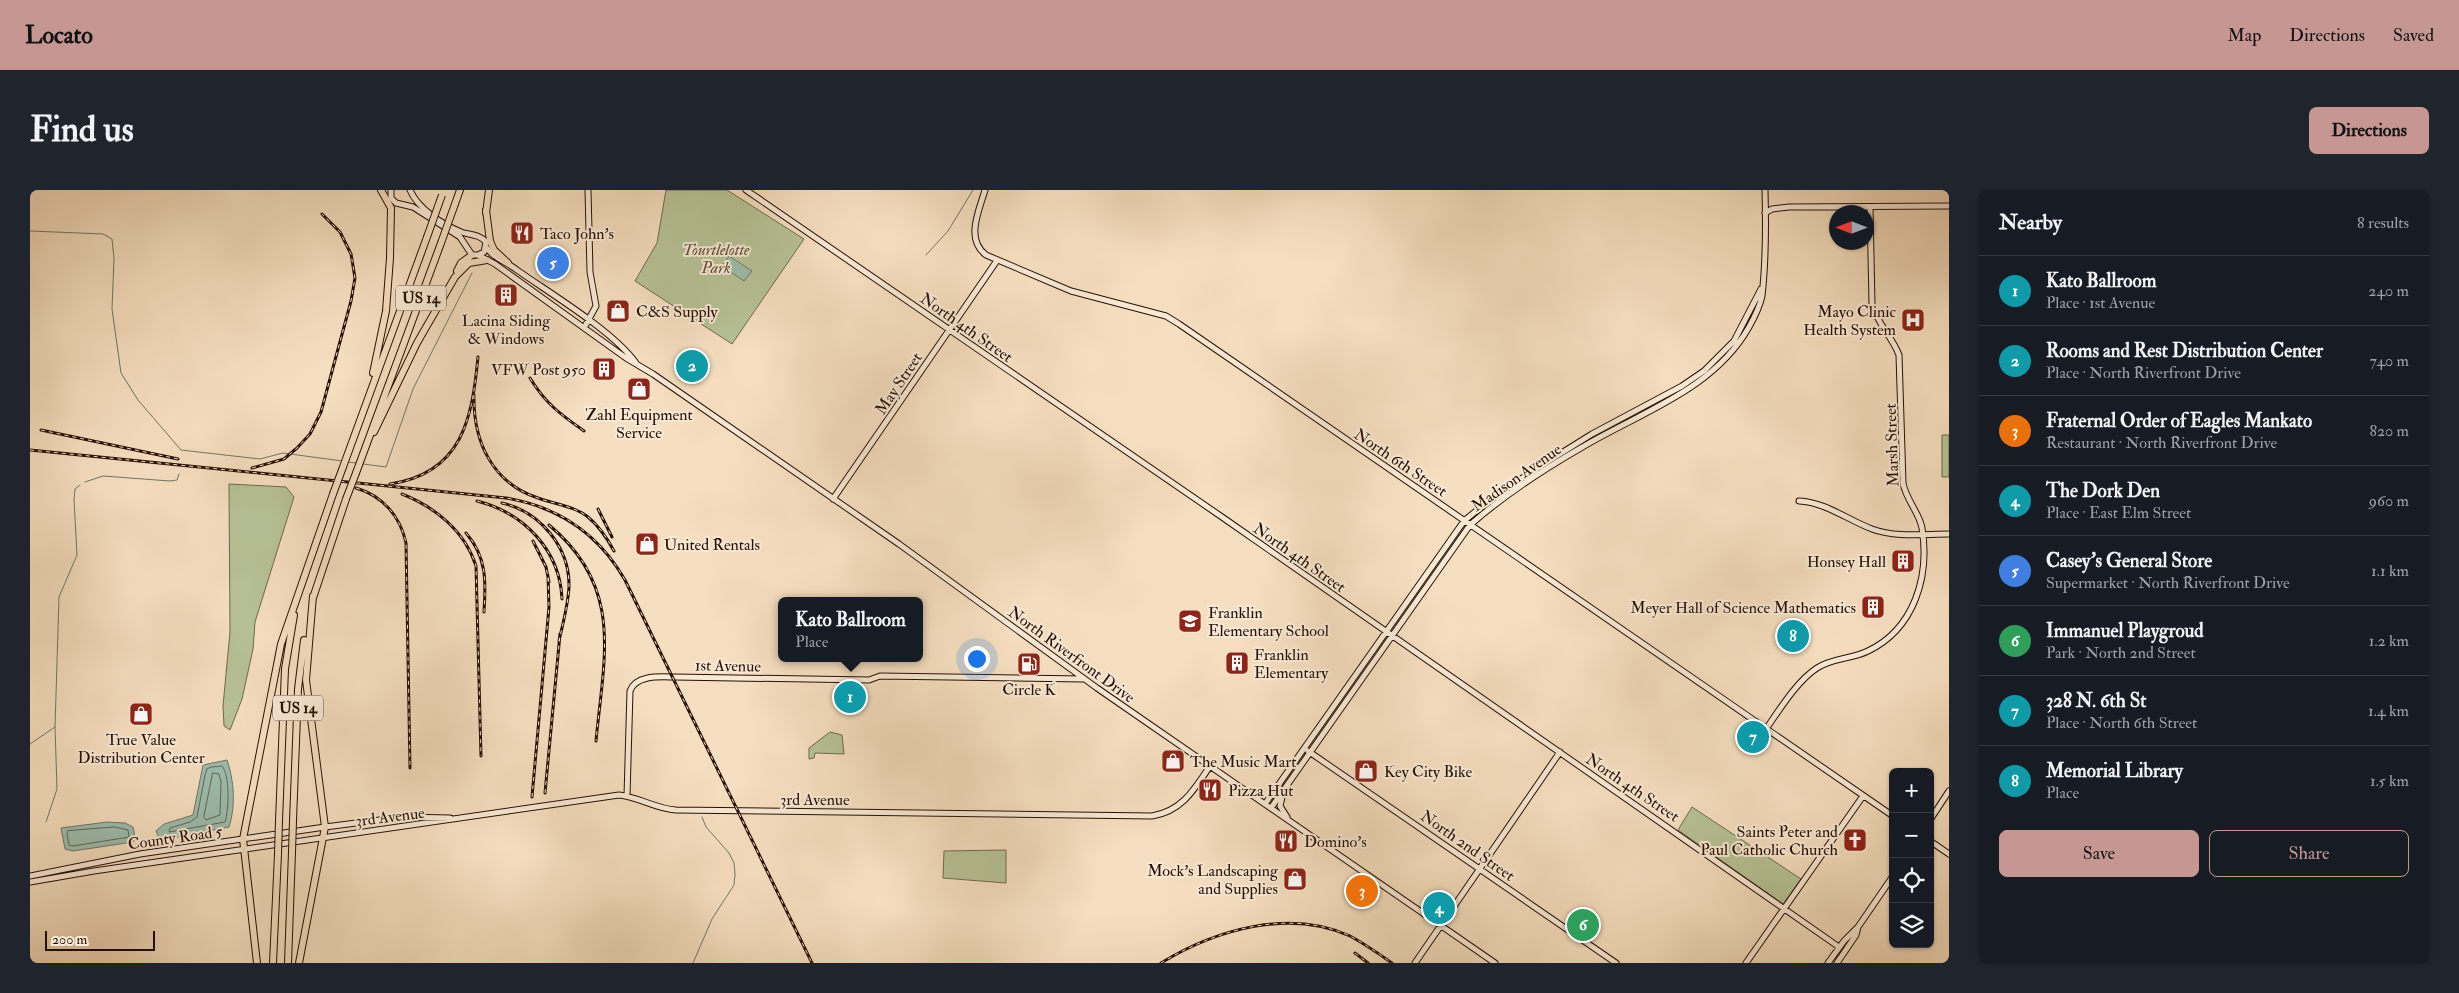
<!DOCTYPE html>
<html lang="en">
<head>
<meta charset="utf-8">
<style>
	:root { --surface:#171b24; --page:#20242c; --text:#f1f3f6; --muted:#9ea1a6; --line:#363941; --accent:#c59692 }
	body { margin:0; font-family:"IM FELL Double Pica",serif; background:var(--page); color:var(--text) }
	.controls { position:absolute; right:15px; bottom:15px; display:grid; overflow:hidden; border-radius:8px; box-shadow:0 1px 4px #0004 }
	.controls button { width:45px; height:45px; display:grid; place-items:center; padding:0; border:0; border-bottom:1px solid var(--line); background:var(--surface); color:var(--text); font:25px sans-serif }
	.compass { position:absolute; left:1799px; top:15px; width:45px; height:45px; border-radius:50%; background:var(--surface); box-shadow:0 1px 4px #0004; rotate:270deg }
	.scale { position:absolute; left:15px; bottom:12px; width:110px; box-sizing:border-box; padding-left:5px; border:2px solid #260f04; border-top:0; font-size:14px; line-height:18px; white-space:nowrap; color:#260f04; -webkit-text-stroke:4px #f9ead6; paint-order:stroke }
	.you { position:absolute; left:946px; top:468px; width:18px; height:18px; margin:-12px; border:4px solid #fff; border-radius:50%; background:#1a73e8; box-shadow:0 0 0 8px #1a73e833 }
	.badge { display:grid; place-items:center; width:32px; height:32px; border-radius:50%; background:var(--accent); color:#fff; font-size:16px; font-weight:700 }
	.pin { position:absolute; translate:-50% -50%; border:2px solid #fff; box-shadow:0 1px 5px #0006 }
	.popup { position:absolute; left:748px; top:407px; width:145px; height:65px; box-sizing:border-box; display:grid; place-content:center; border-radius:8px; background:var(--surface); filter:drop-shadow(0 1px 4px #0005); font-size:16px; white-space:nowrap; color:var(--muted) }
	.popup b { font-size:19px; color:var(--text) }
	.popup::after { content:''; position:absolute; left:50%; top:100%; margin-left:-10px; border:10px solid transparent; border-top-color:var(--surface) }
	.list { margin:0; padding:0; list-style:none }
	h2 { display:flex; justify-content:space-between; align-items:center; height:65px; margin:0; padding:0 20px; font-size:21px }
	h2 small { font-size:16px; font-weight:400; color:var(--muted) }
	.list li { display:grid; grid-template-columns:32px 1fr auto; gap:15px; align-items:center; box-sizing:border-box; height:70px; padding:0 20px; border-top:1px solid var(--line) }
	.list b { display:block; font-size:19px; white-space:nowrap }
	.list p { margin:0; font-size:16px; white-space:nowrap; color:var(--muted) }
	.list em { font-size:16px; font-style:normal; color:var(--muted) }
	.actions { display:flex; gap:10px; padding:15px 20px }
	.actions a { flex:1; padding:11px 0; border:1px solid var(--accent); border-radius:8px; text-align:center; font-size:18px; color:var(--accent) }
	.actions .main { background:var(--accent); color:#111 }
	.icon { flex:none; width:28px; height:28px; fill:none; stroke:currentColor; stroke-width:2; stroke-linecap:round; stroke-linejoin:round }
	.map { position:relative; flex:none; width:1919px; height:773px; overflow:hidden; border-radius:8px }
	header { display:flex; align-items:center; gap:30px; box-sizing:border-box; height:70px; padding:0 25px; background:var(--accent); color:#111 }
	header strong { font-size:24px }
	nav { display:flex; gap:28px; margin-inline-start:auto; font-size:18px }
	.intro { display:flex; align-items:center; justify-content:space-between; box-sizing:border-box; height:120px; padding:0 30px }
	h1 { margin:0; font-size:35px }
	.button { padding:12px 22px; border-radius:8px; background:var(--accent); color:#111; font-size:18px; font-weight:700 }
	main { display:flex; gap:30px; padding:0 30px }
	aside { flex:1; background:var(--surface); border-radius:8px; box-shadow:0 1px 4px #0004 }
	.map>svg:first-child { display:block }
</style>
</head>
<body>
<header>
<strong>Locato</strong>
<nav><a>Map</a><a>Directions</a><a>Saved</a></nav>
</header>
<div class="intro"><h1>Find us</h1><a class="button">Directions</a></div>
<main>
<div class="map">
<svg width="1919" height="773" viewBox="0 0 1919 773">
	<rect width="100%" height="100%" fill="#f6dfc0"/>
	<filter id="stains"><feTurbulence type="fractalNoise" baseFrequency=".004" numOctaves="4"/><feColorMatrix values="0 0 0 0 .2 0 0 0 0 .09 0 0 0 0 .02 0 0 0 .5 -.17"/></filter>
	<radialGradient id="worn" r=".72"><stop offset=".6" stop-color="#630" stop-opacity="0"/><stop offset="1" stop-color="#630" stop-opacity=".3"/></radialGradient>
	<path fill="#b7c397" stroke="#6e694e" d="M 636,0 L 697,0 L 774,49 L 702,154 L 605,91 L 627,53 Z
		M 1912,245 L 1919,245 L 1919,287 L 1912,287 Z
		M 199,294 L 256,297 L 264,307 L 225,432 L 223,459 L 212,509 L 200,540 L 194,536 L 193,516 L 200,442 Z
		M 800,542 L 812,545 L 814,564 L 785,563 L 784,568 L 779,569 L 779,558 Z
		M 1662,617 L 1771,689 L 1753,714 L 1648,640 Z
		M 976,660 L 976,693 L 913,688 L 914,661 Z"/>
	<path fill="#9dbdad" stroke="#6d7769" d="M 699,66 L 722,81 L 714,91 L 692,76 Z
		M 197,570 C 204,590 206,616 199,637 L 148,647 L 129,648 L 126,641 L 134,634 L 163,625 L 173,575 Z
		M 77,632 L 95,633 L 103,637 L 105,647 L 103,652 L 43,661 L 35,659 L 31,638 Z"/>
	<g fill="none" stroke-linecap="round" stroke-linejoin="round">
		<path stroke="#626658" stroke-width="1" d="M 182,577 L 192,576 C 200,585 199,620 195,632 L 139,642 L 140,638 L 160,632 L 167,627 L 175,585 L 177,579 Z
			M 183,583 L 189,584 L 191,592 L 190,625 L 176,630 L 174,627 Z
			M 85,637 L 98,640 L 99,647 L 43,656 L 39,655 L 37,644 L 38,641 Z"/>
		<path stroke="#6d7769" stroke-width="1" d="M 0,41 L 73,44 L 82,49 L 84,68 L 82,119 L 91,183 L 108,210 L 151,260 L 230,269 L 253,263 L 312,271
			M 896,65 L 918,41 L 943,0
			M 318,272 L 326,273
			M 333,274 L 356,277 L 383,199 L 442,83
			M 55,292 L 73,286 L 140,291 L 147,290 L 149,284
			M 0,554 L 25,537
			M 16,632 L 27,599 L 25,537 L 29,407 L 47,365 L 44,310 L 45,299 L 50,295
			M 663,773 L 682,729 L 704,695 L 705,684 L 704,673 L 699,663 L 676,637 L 672,627"/>
		<g stroke="#260f04" stroke-width="7">
			<path id="secondary" d="M 361,0 L 361,8 L 366,13 L 383,17 L 430,47 L 442,65 L 448,65 L 454,62 L 456,52 C 449,44 440,45 431,42 C 412,34 388,19 380,0
				M 716,0 L 1192,327 L 1809,757
				M 955,0 C 949,21 935,49 956,65 L 1041,101 L 1136,126 L 1149,134 L 1863,626
				M 1735,23 L 1742,19 L 1759,17 L 1919,16
				M 456,57 C 463,68 477,72 487,80 C 521,104 583,141 606,173
				M 448,65 L 465,74 L 596,168 L 623,184 L 869,354 L 1067,498 L 1465,773
				M 554,138 L 566,116 L 560,82 L 558,0
				M 803,309 L 966,72
				M 1769,311 C 1795,312 1818,330 1842,339 C 1866,348 1894,344 1919,344
				M 1736,539 C 1750,519 1767,491 1787,478 C 1802,468 1822,469 1838,461 C 1884,439 1900,387 1892,338 C 1889,322 1876,310 1873,293 L 1869,165 C 1862,146 1847,134 1842,114 L 1840,17
				M 1278,561 L 1586,773
				M 1253,603 L 1250,616 L 1257,627
				M 597,606 L 600,501 C 606,484 632,487 645,487 L 839,490 L 850,486 L 1054,489
				M 1235,614 L 1434,331 L 1463,307 L 1517,272 L 1562,244 L 1652,196 L 1674,181 L 1704,151 L 1731,99
				M 1241,618 L 1440,335 C 1473,306 1511,281 1549,259 C 1608,223 1683,201 1719,137 C 1724,128 1730,116 1732,106 C 1736,71 1736,36 1735,0
				M 1900,630 L 1919,601
				M 1900,651 L 1919,664
				M 0,686 L 110,664 L 295,637 L 373,627 L 420,628
				M 0,692 L 64,681 L 589,605 C 609,607 626,619 646,620 L 1122,626 C 1152,621 1164,600 1180,576
				M 1385,773 L 1530,562
				M 1716,773 L 1833,606
				M 1798,773 L 1814,751 L 1828,737 L 1863,686
				M 1807,773 L 1826,745 L 1828,737"/>
		</g>
		<g stroke="#260f04" stroke-width="8">
			<path id="highway" d="M 425,14 L 430,0
				M 456,20 L 460,51 L 464,60 L 478,73
				M 456,23 L 459,0
				M 427,81 L 431,73 L 442,65
				M 343,183 L 356,121 L 360,68 L 361,18 L 351,0
				M 344,242 L 387,153 L 425,87 L 439,73 L 457,70
				M 313,277 L 397,47
				M 326,283 L 411,53
				M 283,408 L 316,309
				M 249,631 L 255,479 L 264,425
				M 263,631 L 268,499 L 274,450
				M 227,773 L 213,649 L 251,454 L 303,304
				M 243,773 L 248,664
				M 258,773 L 262,662
				M 269,773 L 295,637 L 276,490 L 283,406"/>
		</g>
		<use href="#secondary" stroke="#f9ead6" stroke-width="5"/>
		<use href="#highway" stroke="#f6dfc0" stroke-width="6"/>
		<g stroke="#260f04" stroke-width="3">
			<path id="rail" d="M 500,188 C 515,213 530,224 554,241
				M 444,205 C 443,251 462,293 508,308 C 524,314 544,316 558,327 C 570,337 577,348 584,361
				M 11,240 L 148,269
				M 0,260 L 476,308 C 529,317 568,343 595,390 L 782,773
				M 222,278 L 254,269 L 267,258 L 280,244 L 291,222 L 321,111 L 325,88 L 321,64 L 310,42 L 292,24
				M 360,294 C 433,283 442,228 448,167
				M 326,298 C 353,306 370,326 376,353 L 380,578
				M 372,304 C 405,317 435,341 446,376 L 451,566
				M 447,311 C 494,323 530,360 532,409
				M 472,313 C 511,322 540,358 539,397 C 538,415 533,433 529,451
				M 568,319 L 582,347
				M 519,335 C 594,397 574,466 566,551
				M 436,343 C 457,367 456,392 454,422
				M 503,351 L 516,377 L 519,392
				M 515,603 L 530,444
				M 502,607 L 519,417 L 518,386
				M 1325,763 L 1338,773
				M 1131,773 C 1185,740 1259,718 1320,746 C 1335,754 1349,764 1362,773"/>
		</g>
		<use href="#rail" stroke="#f9ead6" stroke-width="1" stroke-dasharray="4" stroke-linecap="butt"/>
		<g stroke="#260f04" stroke-width="8" stroke-linecap="butt">
			<path id="highway-bridge" d="M 397,47 L 412,5
				M 411,53 L 425,14
				M 303,304 L 313,277
				M 316,309 L 326,283
				M 262,662 L 263,631
				M 248,664 L 249,631"/>
		</g>
		<use href="#highway-bridge" stroke="#f6dfc0" stroke-width="6"/>
	</g>
	<defs>
		<g id="restaurant-square" transform="scale(1.25)"><rect x="-9" y="-9" width="18" height="18" rx="4" fill="#8f2418" stroke="#f9ead6"/><path d="M-5-6h1v4h1v-4h1v4h1v-4h1v5L-1.5 .5V6h-2V.5L-5-1ZM5-6V6H3V1.5H1.5Q1.5-4 5-6Z" fill="#fff"/></g>
		<g id="building-square" transform="scale(1.25)"><rect x="-9" y="-9" width="18" height="18" rx="4" fill="#8f2418" stroke="#f9ead6"/><path d="M-4-6H4V6H1V3H-1V6H-4ZM-2.5-4.3h1.7v1.8h-1.7ZM.8-4.3h1.7v1.8H.8ZM-2.5-1h1.7V.8h-1.7ZM.8-1h1.7V.8H.8Z" fill="#fff"/></g>
		<g id="shop-square" transform="scale(1.25)"><rect x="-9" y="-9" width="18" height="18" rx="4" fill="#8f2418" stroke="#f9ead6"/><path d="M-5-2.5h2.3a2.7 3.5 0 0 1 5.4 0H5L5.5 6h-11ZM-1.5-2.5h3a1.5 2.3 0 0 0-3 0Z" fill="#fff"/></g>
		<g id="hospital-square" transform="scale(1.25)"><rect x="-9" y="-9" width="18" height="18" rx="4" fill="#8f2418" stroke="#f9ead6"/><path d="M-5-5h3v3.5h4V-5h3V5h-3V1.5h-4V5h-3Z" fill="#fff"/></g>
		<g id="school-square" transform="scale(1.25)"><rect x="-9" y="-9" width="18" height="18" rx="4" fill="#8f2418" stroke="#f9ead6"/><path d="M0-5L7-2L0 1L-7-2ZM-4 1L0 2.5L4 1V4Q0 6-4 4Z" fill="#fff"/></g>
		<g id="fuel-square" transform="scale(1.25)"><rect x="-9" y="-9" width="18" height="18" rx="4" fill="#8f2418" stroke="#f9ead6"/><path d="M-5.5-6h7V0h2V4h1.3V-2.5L3-4.5l.8-.8L6-3V5H2.5V1h-1V6h-7ZM-4.2-4.7v3.2H.2V-4.7Z" fill="#fff"/></g>
		<g id="church-square" transform="scale(1.25)"><rect x="-9" y="-9" width="18" height="18" rx="4" fill="#8f2418" stroke="#f9ead6"/><path d="M-1.2-6h2.4v3.5h3.3v2.4h-3.3V6h-2.4V-.1h-3.3v-2.4h3.3Z" fill="#fff"/></g>
	</defs>
	<g fill-rule="evenodd">
		<use href="#restaurant-square" x="492" y="43"/>
		<use href="#building-square" x="476" y="105"/>
		<use href="#shop-square" x="588" y="121"/>
		<use href="#hospital-square" x="1883" y="130"/>
		<use href="#building-square" x="574" y="179"/>
		<use href="#shop-square" x="609" y="199"/>
		<use href="#shop-square" x="617" y="354"/>
		<use href="#building-square" x="1873" y="371"/>
		<use href="#building-square" x="1843" y="417"/>
		<use href="#school-square" x="1160" y="431"/>
		<use href="#building-square" x="1207" y="473"/>
		<use href="#fuel-square" x="999" y="474"/>
		<use href="#shop-square" x="111" y="524"/>
		<use href="#shop-square" x="1143" y="571"/>
		<use href="#shop-square" x="1336" y="581"/>
		<use href="#restaurant-square" x="1180" y="600"/>
		<use href="#church-square" x="1825" y="650"/>
		<use href="#restaurant-square" x="1256" y="651"/>
		<use href="#shop-square" x="1265" y="689"/>
	</g>
	<g text-anchor="middle" stroke-width="4" stroke-linejoin="round" paint-order="stroke">
		<g fill="#f9ead6" stroke="#655143" stroke-width="1">
			<rect x="366" y="95.5" width="50" height="25" rx="4"/>
			<rect x="243" y="505.5" width="50" height="25" rx="4"/>
		</g>
		<g font-size="15" font-weight="bold" fill="#260f04">
			<text x="391" y="113">US 14</text>
			<text x="268" y="523">US 14</text>
		</g>
		<g font-size="16" fill="#260f04" stroke="#f9ead6" text-anchor="start">
			<text x="510" y="49">Taco John's</text>
			<text x="606" y="127">C&amp;S Supply</text>
			<text x="1866" y="127" text-anchor="end">Mayo Clinic<tspan x="1866" dy="18">Health System</tspan></text>
			<text x="476" y="136" text-anchor="middle">Lacina Siding<tspan x="476" dy="18">&amp; Windows</tspan></text>
			<text x="556" y="185" text-anchor="end">VFW Post 950</text>
			<text x="609" y="230" text-anchor="middle">Zahl Equipment<tspan x="609" dy="18">Service</tspan></text>
			<text x="634" y="360">United Rentals</text>
			<text x="1856" y="377" text-anchor="end">Honsey Hall</text>
			<text x="1826" y="423" text-anchor="end">Meyer Hall of Science Mathematics</text>
			<text x="1178" y="428">Franklin<tspan x="1178" dy="18">Elementary School</tspan></text>
			<text x="1224" y="470">Franklin<tspan x="1224" dy="18">Elementary</tspan></text>
			<text x="999" y="505" text-anchor="middle">Circle K</text>
			<text x="111" y="555" text-anchor="middle">True Value<tspan x="111" dy="18">Distribution Center</tspan></text>
			<text x="1160" y="577">The Music Mart</text>
			<text x="1354" y="587">Key City Bike</text>
			<text x="1198" y="606">Pizza Hut</text>
			<text x="1808" y="647" text-anchor="end">Saints Peter and<tspan x="1808" dy="18">Paul Catholic Church</tspan></text>
			<text x="1274" y="657">Domino's</text>
			<text x="1248" y="686" text-anchor="end">Mock's Landscaping<tspan x="1248" dy="18">and Supplies</tspan></text>
		</g>
		<g font-size="16" font-style="italic" fill="#594e37" stroke="#f9ead6">
			<text x="686" y="65">Tourtlelotte<tspan x="686" dy="18">Park</tspan></text>
		</g>
		<g font-size="16" fill="#260f04" stroke="#f9ead6">
			<text transform="translate(937 137) rotate(35)" y="6">North 4th Street</text>
			<text transform="translate(868 193) rotate(-56)" y="6">May Street</text>
			<text transform="translate(1861 255) rotate(-92)" y="6">Marsh Street</text>
			<text transform="translate(1371 272) rotate(34)" y="6">North 6th Street</text>
			<text transform="translate(1486 287) rotate(-35)" y="6">Madison Avenue</text>
			<text transform="translate(1270 367) rotate(35)" y="6">North 4th Street</text>
			<text transform="translate(1042 464) rotate(36)" y="6">North Riverfront Drive</text>
			<text transform="translate(698 475) rotate(1)" y="6">1st Avenue</text>
			<text transform="translate(1603 597) rotate(34)" y="6">North 4th Street</text>
			<text x="785" y="615">3rd Avenue</text>
			<text transform="translate(360 626) rotate(-7)" y="6">3rd Avenue</text>
			<text transform="translate(145 647) rotate(-8)" y="6">County Road 5</text>
			<text transform="translate(1438 655) rotate(35)" y="6">North 2nd Street</text>
		</g>
	</g>
	<rect width="100%" height="100%" filter="url(#stains)"/>
	<rect width="100%" height="100%" fill="url(#worn)"/>
</svg>
<div class="controls">
<button>+</button>
<button>−</button>
<button><svg class="icon" aria-label="locate" viewBox="0 0 24 24"><circle cx="12" cy="12" r="6"/><path d="M12 2v4M12 18v4M2 12h4M18 12h4"/></svg></button>
<button><svg class="icon" aria-label="layers" viewBox="0 0 24 24"><path d="M12 4l9 5-9 5-9-5zM3 14l9 5 9-5"/></svg></button>
</div>
<svg class="compass" viewBox="-18 -18 36 36"><path d="M0-13l5 13h-10z" fill="#e53935"/><path d="M0 13l5-13h-10z" fill="#9ea1a6"/></svg>
<div class="scale">200 m</div>
<div class="you"></div>
<div class="pin badge" style="left:820px;top:507px;background:#0f9aa8">1</div>
<div class="popup"><b>Kato Ballroom</b>Place</div>
<div class="pin badge" style="left:662px;top:176px;background:#0f9aa8">2</div>
<div class="pin badge" style="left:1332px;top:701px;background:#e8710a">3</div>
<div class="pin badge" style="left:1409px;top:718px;background:#0f9aa8">4</div>
<div class="pin badge" style="left:523px;top:73px;background:#3f7fe0">5</div>
<div class="pin badge" style="left:1553px;top:735px;background:#2e9e5b">6</div>
<div class="pin badge" style="left:1723px;top:547px;background:#0f9aa8">7</div>
<div class="pin badge" style="left:1763px;top:446px;background:#0f9aa8">8</div>
</div>
<aside>
<h2>Nearby<small>8 results</small></h2>
<ul class="list">
<li><span class="badge" style="background:#0f9aa8">1</span><div><b>Kato Ballroom</b><p>Place · 1st Avenue</p></div><em>240 m</em></li>
<li><span class="badge" style="background:#0f9aa8">2</span><div><b>Rooms and Rest Distribution Center</b><p>Place · North Riverfront Drive</p></div><em>740 m</em></li>
<li><span class="badge" style="background:#e8710a">3</span><div><b>Fraternal Order of Eagles Mankato</b><p>Restaurant · North Riverfront Drive</p></div><em>820 m</em></li>
<li><span class="badge" style="background:#0f9aa8">4</span><div><b>The Dork Den</b><p>Place · East Elm Street</p></div><em>960 m</em></li>
<li><span class="badge" style="background:#3f7fe0">5</span><div><b>Casey's General Store</b><p>Supermarket · North Riverfront Drive</p></div><em>1.1 km</em></li>
<li><span class="badge" style="background:#2e9e5b">6</span><div><b>Immanuel Playgroud</b><p>Park · North 2nd Street</p></div><em>1.2 km</em></li>
<li><span class="badge" style="background:#0f9aa8">7</span><div><b>328 N. 6th St</b><p>Place · North 6th Street</p></div><em>1.4 km</em></li>
<li><span class="badge" style="background:#0f9aa8">8</span><div><b>Memorial Library</b><p>Place</p></div><em>1.5 km</em></li>
</ul>
<div class="actions"><a class="main">Save</a><a>Share</a></div>
</aside>
</main>
</body>
</html>
